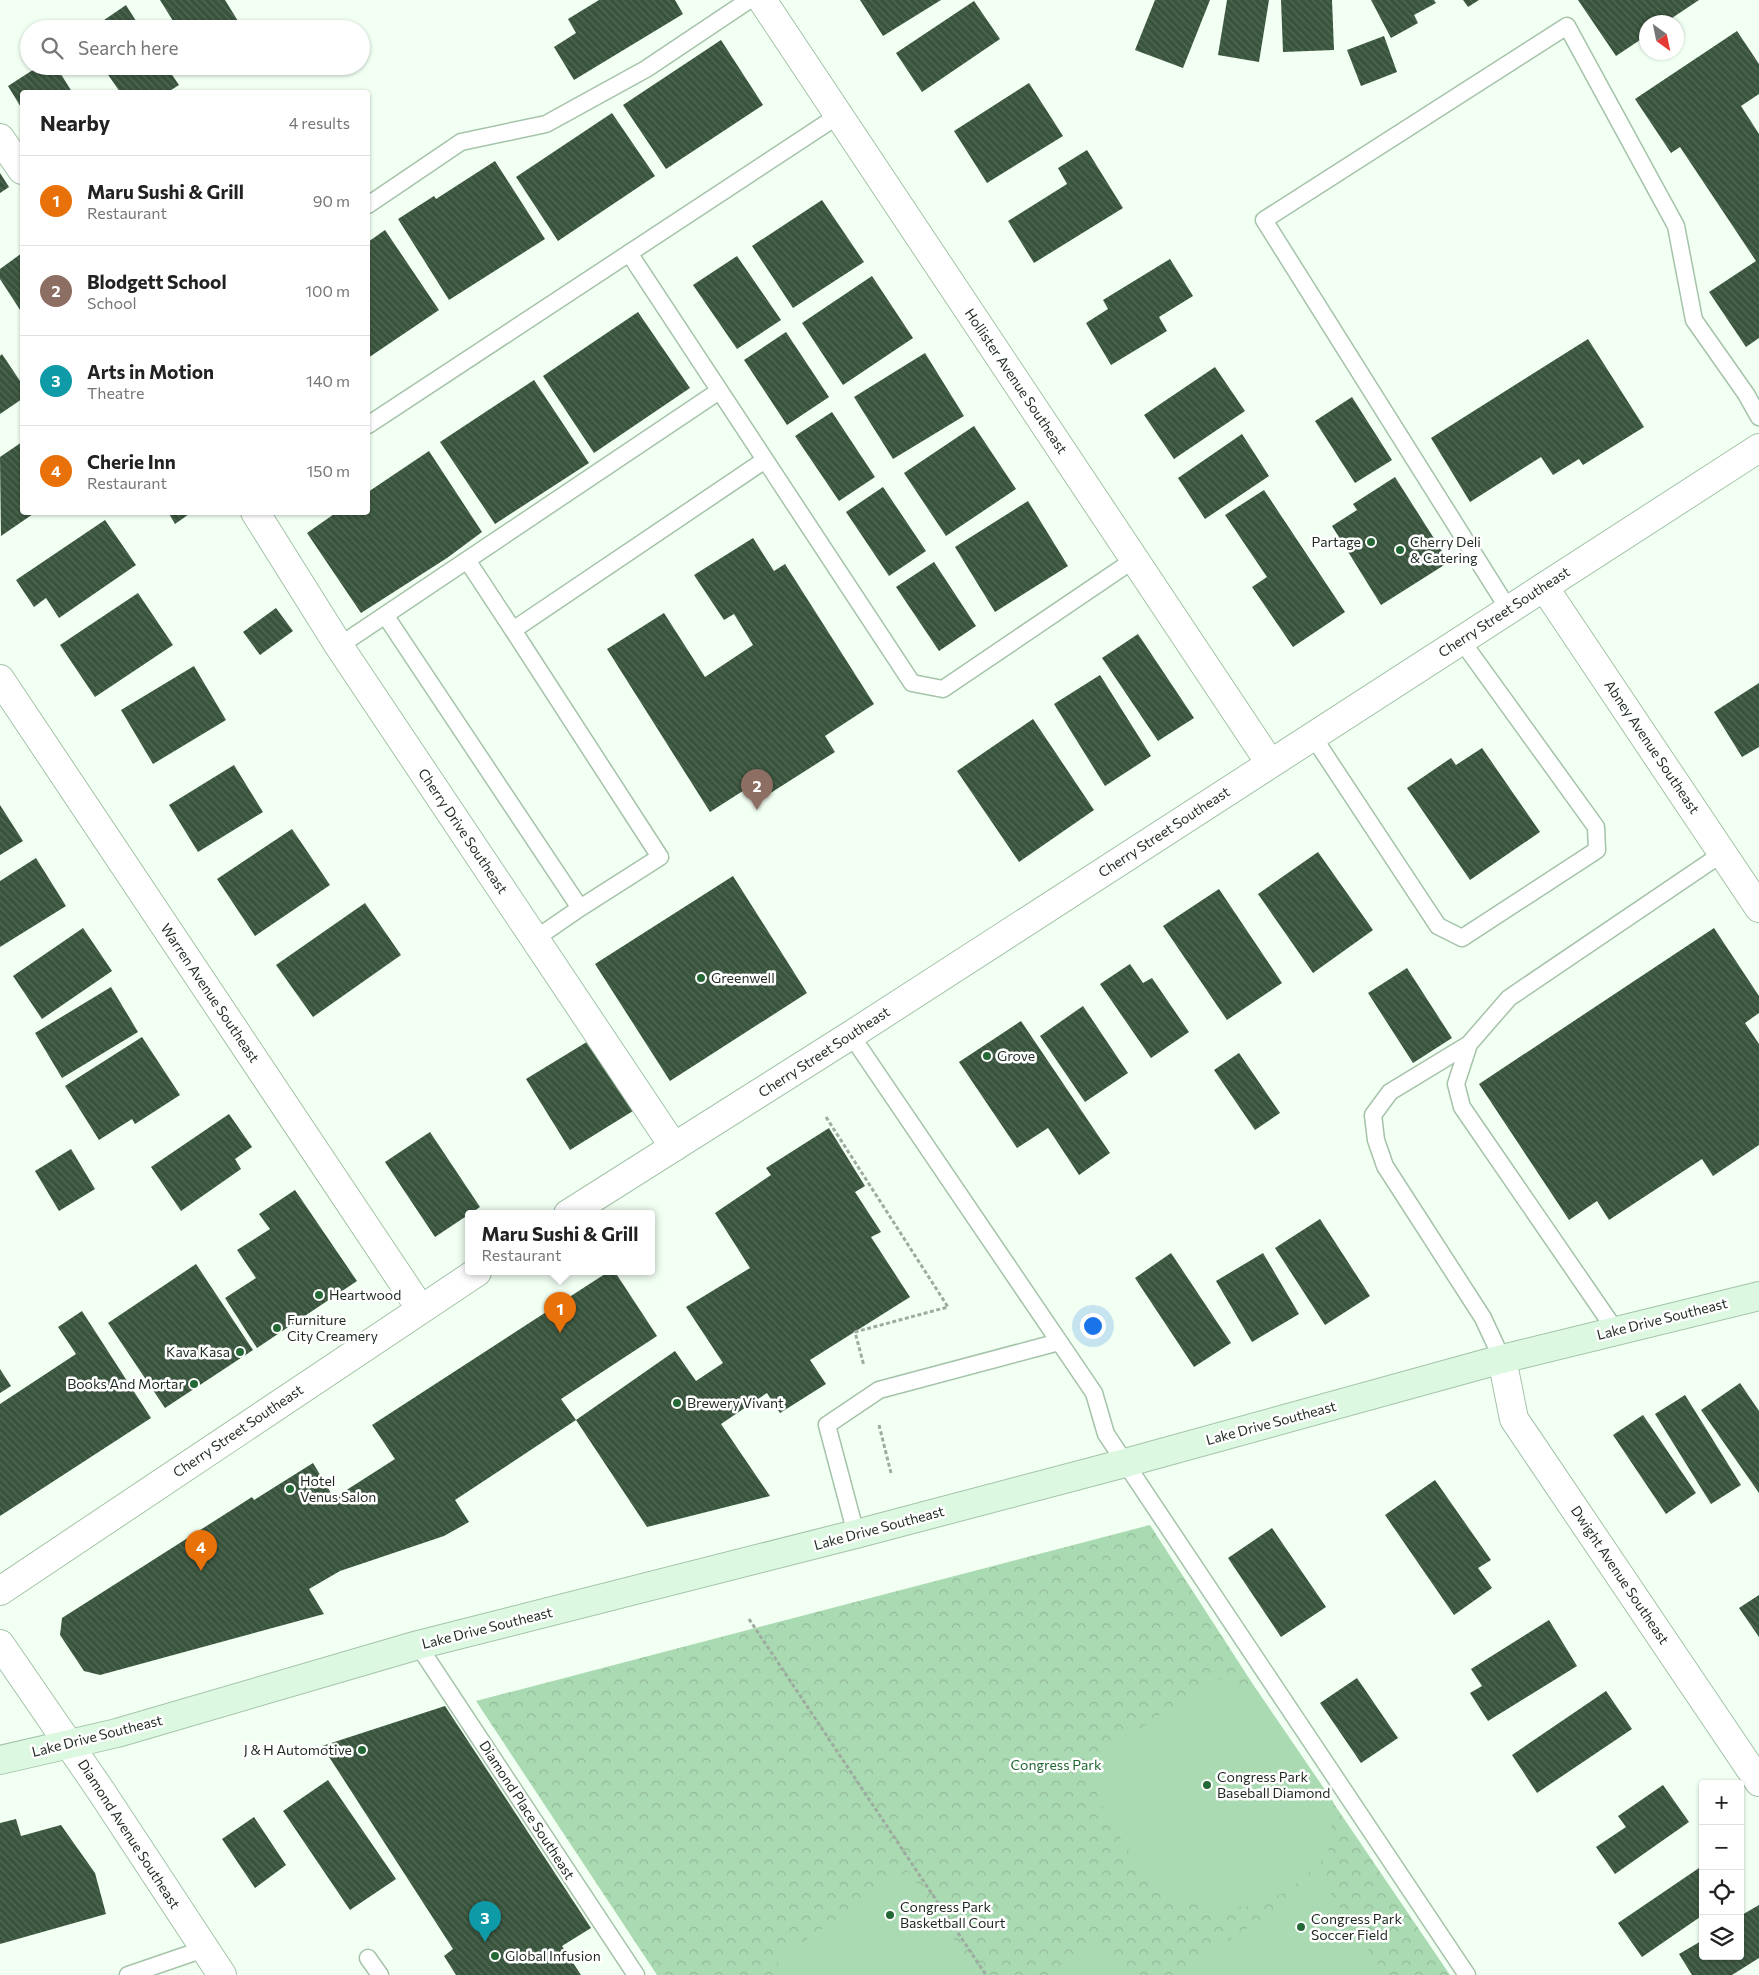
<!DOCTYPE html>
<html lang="en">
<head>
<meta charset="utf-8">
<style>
	:root { --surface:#fff; --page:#f6f6f6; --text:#222; --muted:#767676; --line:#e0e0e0; --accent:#1a73e8 }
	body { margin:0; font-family:Commissioner,sans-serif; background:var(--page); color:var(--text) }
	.controls { position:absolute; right:15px; bottom:15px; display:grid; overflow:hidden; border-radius:5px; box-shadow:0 1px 4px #0004 }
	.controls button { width:45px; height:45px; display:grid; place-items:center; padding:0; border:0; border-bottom:1px solid var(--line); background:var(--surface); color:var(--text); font:25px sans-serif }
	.compass { position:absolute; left:1639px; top:15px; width:45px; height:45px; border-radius:50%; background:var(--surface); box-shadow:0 1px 4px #0004; rotate:147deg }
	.you { position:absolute; left:1092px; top:1325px; width:18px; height:18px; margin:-12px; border:4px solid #fff; border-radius:50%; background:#1a73e8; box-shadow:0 0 0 8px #1a73e833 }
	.badge { display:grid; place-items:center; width:32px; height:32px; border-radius:50%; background:var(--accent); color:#fff; font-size:16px; font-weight:700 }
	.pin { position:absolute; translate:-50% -41px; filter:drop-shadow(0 1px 2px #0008) }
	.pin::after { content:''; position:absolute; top:26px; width:18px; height:15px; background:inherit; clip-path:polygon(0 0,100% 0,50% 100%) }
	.popup { position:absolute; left:465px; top:1210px; width:190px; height:65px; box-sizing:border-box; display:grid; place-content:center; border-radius:5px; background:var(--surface); filter:drop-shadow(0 1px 4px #0005); font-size:16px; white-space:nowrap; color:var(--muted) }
	.popup b { font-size:19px; color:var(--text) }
	.popup::after { content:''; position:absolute; left:50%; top:100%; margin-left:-10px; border:10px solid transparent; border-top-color:var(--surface) }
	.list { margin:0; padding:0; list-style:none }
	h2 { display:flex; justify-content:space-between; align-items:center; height:65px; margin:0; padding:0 20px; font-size:21px }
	h2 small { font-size:16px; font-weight:400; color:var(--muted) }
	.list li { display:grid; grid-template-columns:32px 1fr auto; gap:15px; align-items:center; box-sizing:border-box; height:90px; padding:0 20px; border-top:1px solid var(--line) }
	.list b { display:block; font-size:19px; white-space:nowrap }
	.list p { margin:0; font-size:16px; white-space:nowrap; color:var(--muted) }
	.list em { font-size:16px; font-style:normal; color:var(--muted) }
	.icon { flex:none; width:28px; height:28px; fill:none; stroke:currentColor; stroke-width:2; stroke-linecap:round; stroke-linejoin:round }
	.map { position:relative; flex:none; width:1759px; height:1975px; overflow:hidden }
	.search { position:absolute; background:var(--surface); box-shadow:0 1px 4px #0004; left:20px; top:20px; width:350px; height:55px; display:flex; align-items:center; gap:12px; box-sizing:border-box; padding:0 18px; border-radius:28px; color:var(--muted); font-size:19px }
	.panel { position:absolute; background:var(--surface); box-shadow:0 1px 4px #0004; left:20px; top:90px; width:350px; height:425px; border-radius:5px }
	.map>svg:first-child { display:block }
</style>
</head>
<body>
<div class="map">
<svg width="1759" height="1975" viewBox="0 0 1759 1975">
	<defs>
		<pattern id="park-crowns" width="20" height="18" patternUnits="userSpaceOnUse" patternTransform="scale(1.25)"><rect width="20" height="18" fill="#aadab1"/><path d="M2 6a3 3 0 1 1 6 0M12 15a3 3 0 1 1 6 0" fill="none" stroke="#92bb98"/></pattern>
		<pattern id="building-back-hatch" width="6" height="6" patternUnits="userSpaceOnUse" patternTransform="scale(1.25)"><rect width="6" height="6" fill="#39543d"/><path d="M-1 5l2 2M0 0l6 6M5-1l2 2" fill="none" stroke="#536956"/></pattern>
	</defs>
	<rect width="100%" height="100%" fill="#f2fff3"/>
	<path fill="url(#park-crowns)" d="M 1150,1525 L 1256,1689 L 1450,1975 L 657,1975 L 476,1701 Z"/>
	<path fill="#aadab1" d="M 1213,1678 L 1256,1689 L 1334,1803 L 1328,1855 L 1287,1892 L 1249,1906 L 1211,1910 L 1171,1896 L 1143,1871 L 1110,1823 L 1085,1767 Z
		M 908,1871 L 978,1975 L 787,1975 L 776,1960 Z
		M 1321,1879 L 1385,1975 L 1177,1975 Z
		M 1099,1939 L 1124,1975 L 1048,1975 Z"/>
	<path fill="url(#building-back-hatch)" d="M 160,0 L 225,0 L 243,29 L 178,29 Z
		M 599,0 L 675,0 L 683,14 L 574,80 L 554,47 L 576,33 L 568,19 Z
		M 860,0 L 941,0 L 883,36 Z
		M 1155,0 L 1210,0 L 1183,68 L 1135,50 Z
		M 1227,0 L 1269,0 L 1259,62 L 1218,55 Z
		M 1281,0 L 1332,0 L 1334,50 L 1283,52 Z
		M 1371,0 L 1434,0 L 1436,3 L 1414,15 L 1418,23 L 1391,38 Z
		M 1463,0 L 1479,0 L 1468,7 Z
		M 1578,0 L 1699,0 L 1666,22 L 1646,22 L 1646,36 L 1616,56 Z
		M 974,1 L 1000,39 L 922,92 L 896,53 Z
		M 126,5 L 141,29 L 91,29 Z
		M 1737,31 L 1759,64 L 1759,94 L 1741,106 L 1759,134 L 1759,338 L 1746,347 L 1709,292 L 1756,261 L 1680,147 L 1671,153 L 1635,99 Z
		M 1384,36 L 1397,72 L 1361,86 L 1347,50 Z
		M 721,40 L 763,105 L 666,169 L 623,105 Z
		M 39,66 L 56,66 L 72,92 L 22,92 L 22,109 L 8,86 Z
		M 102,66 L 166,66 L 179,85 L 168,92 L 120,92 Z
		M 1029,83 L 1063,136 L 987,183 L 954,131 Z
		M 612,113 L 655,176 L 558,241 L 516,177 Z
		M 1087,150 L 1123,208 L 1034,263 L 1008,221 L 1067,184 L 1058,168 Z
		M 495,161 L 545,239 L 449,300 L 398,219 L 434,196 L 436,199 Z
		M 0,173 L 9,187 L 0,193 Z
		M 822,200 L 864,262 L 793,308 L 752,246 Z
		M 385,230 L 439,310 L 368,358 L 368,242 Z
		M 22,253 L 22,313 L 0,279 L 0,269 Z
		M 737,256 L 781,320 L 737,349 L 693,285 Z
		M 1170,259 L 1193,296 L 1159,317 L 1167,331 L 1111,365 L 1086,323 L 1108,309 L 1103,300 Z
		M 872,276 L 913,338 L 843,385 L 802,323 Z
		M 638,312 L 690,388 L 594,453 L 543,376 Z
		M 786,332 L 829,397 L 787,425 L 744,360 Z
		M 1588,339 L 1644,427 L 1583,465 L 1579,459 L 1553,475 L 1541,457 L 1470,502 L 1431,438 Z
		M 925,353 L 964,416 L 893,459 L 854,397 Z
		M 2,354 L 22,384 L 22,399 L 0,414 L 0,356 Z
		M 1215,367 L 1245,411 L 1174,459 L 1144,415 Z
		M 534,380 L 589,463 L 495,524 L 440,442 Z
		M 1352,397 L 1392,460 L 1355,483 L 1315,421 Z
		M 832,412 L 875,477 L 839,501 L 795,436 Z
		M 974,426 L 1016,489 L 946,536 L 904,473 Z
		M 1242,434 L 1269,476 L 1205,519 L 1178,478 Z
		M 22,442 L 22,512 L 36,512 L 1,536 L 0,457 Z
		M 429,451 L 482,532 L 447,558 L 361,613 L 307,533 L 337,512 L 368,512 L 368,492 Z
		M 1395,477 L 1449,562 L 1381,605 L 1332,526 L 1357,510 L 1353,504 Z
		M 883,487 L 926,551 L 889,576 L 846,512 Z
		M 1264,490 L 1345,612 L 1293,647 L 1252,587 L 1267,577 L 1225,515 Z
		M 1028,501 L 1068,566 L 995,612 L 955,547 Z
		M 168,512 L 192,512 L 175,524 Z
		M 105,520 L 136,565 L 59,618 L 46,598 L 34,607 L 16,580 Z
		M 753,538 L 774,571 L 785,564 L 874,704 L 825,736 L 835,752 L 769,794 L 760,780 L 710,812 L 607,649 L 664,613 L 705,677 L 753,645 L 734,614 L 724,620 L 694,575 Z
		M 934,562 L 976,626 L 939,651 L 896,587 Z
		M 138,593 L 173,645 L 95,697 L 60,645 Z
		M 276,608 L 293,631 L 260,655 L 243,632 Z
		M 1138,634 L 1194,718 L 1158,741 L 1102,658 Z
		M 194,666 L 226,720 L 153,764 L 121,710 Z
		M 1100,675 L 1151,756 L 1105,786 L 1054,704 Z
		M 1759,683 L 1759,747 L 1742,757 L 1714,712 Z
		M 1033,719 L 1094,810 L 1019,862 L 957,771 Z
		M 1482,748 L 1540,832 L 1470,880 L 1407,788 L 1451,758 L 1456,765 Z
		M 234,765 L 263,812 L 198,852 L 169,805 Z
		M 0,805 L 23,841 L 0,855 Z
		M 292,829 L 330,885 L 255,936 L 217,879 Z
		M 1318,852 L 1373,930 L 1313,973 L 1258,894 Z
		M 36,858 L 66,906 L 0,947 L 0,881 Z
		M 733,876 L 807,993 L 670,1081 L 595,964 Z
		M 1219,889 L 1282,983 L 1227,1020 L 1163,926 Z
		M 365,903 L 401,955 L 313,1017 L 276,965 Z
		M 83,928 L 112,971 L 42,1019 L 13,976 Z
		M 1714,928 L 1759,996 L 1759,1013 L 1745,1023 L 1759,1044 L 1759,1145 L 1713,1176 L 1702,1159 L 1609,1220 L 1597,1201 L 1569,1220 L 1479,1084 Z
		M 1130,964 L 1143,983 L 1152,978 L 1189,1032 L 1151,1058 L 1100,984 Z
		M 1407,968 L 1452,1038 L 1413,1063 L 1368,993 Z
		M 111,987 L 138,1032 L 62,1078 L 35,1033 Z
		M 1083,1006 L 1128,1073 L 1085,1102 L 1040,1036 Z
		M 1021,1021 L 1110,1153 L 1079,1175 L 1048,1128 L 1017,1148 L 959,1062 Z
		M 142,1037 L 180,1095 L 135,1124 L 132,1119 L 99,1140 L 65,1086 Z
		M 590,1040 L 633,1111 L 570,1150 L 526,1079 Z
		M 1239,1053 L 1280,1113 L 1255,1130 L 1214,1070 Z
		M 229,1114 L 252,1147 L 235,1159 L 241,1169 L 181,1211 L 151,1167 Z
		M 829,1128 L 865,1186 L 855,1192 L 881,1232 L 871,1237 L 910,1297 L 810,1360 L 826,1384 L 780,1413 L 767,1393 L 721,1424 L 770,1496 L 647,1527 L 576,1420 L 675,1351 L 696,1381 L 723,1363 L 686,1307 L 750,1268 L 715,1213 L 771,1175 L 766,1168 Z
		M 430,1132 L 480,1207 L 435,1237 L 385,1162 Z
		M 71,1149 L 95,1189 L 59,1211 L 35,1171 Z
		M 295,1190 L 357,1281 L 257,1348 L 225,1298 L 256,1278 L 237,1250 L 270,1229 L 259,1214 Z
		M 1320,1219 L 1370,1296 L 1325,1325 L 1275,1248 Z
		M 1171,1253 L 1231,1343 L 1194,1367 L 1135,1278 Z
		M 1263,1253 L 1299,1314 L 1252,1342 L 1216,1281 Z
		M 196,1264 L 253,1350 L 165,1408 L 108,1323 Z
		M 608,1272 L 615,1272 L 657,1336 L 561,1399 L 576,1420 L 455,1500 L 469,1522 L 444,1536 L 340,1571 L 309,1589 L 324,1614 L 100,1675 L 84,1671 L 60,1635 L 62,1618 L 252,1497 L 254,1500 L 313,1463 L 334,1498 L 395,1459 L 372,1425 Z
		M 82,1311 L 151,1418 L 0,1516 L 0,1404 L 76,1354 L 58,1327 Z
		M 0,1369 L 11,1386 L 0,1393 Z
		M 1740,1383 L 1759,1411 L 1759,1493 L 1701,1410 Z
		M 1685,1395 L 1741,1485 L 1711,1504 L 1655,1414 Z
		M 1643,1415 L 1696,1493 L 1666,1514 L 1613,1435 Z
		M 1435,1480 L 1491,1560 L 1478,1568 L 1492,1588 L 1454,1615 L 1385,1515 Z
		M 1272,1528 L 1326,1607 L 1281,1637 L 1228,1558 Z
		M 1759,1595 L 1759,1637 L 1739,1608 Z
		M 1549,1620 L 1577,1666 L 1488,1721 L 1470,1693 L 1482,1686 L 1471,1669 Z
		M 1357,1678 L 1398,1738 L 1361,1763 L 1320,1703 Z
		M 1606,1691 L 1632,1729 L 1537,1793 L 1512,1755 Z
		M 445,1706 L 591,1928 L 562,1946 L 581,1975 L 456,1975 L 444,1956 L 453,1949 L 322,1746 Z
		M 328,1780 L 396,1879 L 350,1910 L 283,1811 Z
		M 1663,1785 L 1689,1822 L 1615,1874 L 1596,1847 L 1626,1827 L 1618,1816 Z
		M 254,1817 L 286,1865 L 255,1888 L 222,1839 Z
		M 16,1819 L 21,1836 L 61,1825 L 95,1873 L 106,1914 L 0,1944 L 0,1823 Z
		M 1699,1868 L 1703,1873 L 1703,1915 L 1642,1957 L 1618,1923 Z
		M 1759,1905 L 1759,1958 L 1732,1975 L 1692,1975 L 1679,1954 L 1703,1940 L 1703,1956 L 1740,1956 L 1740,1916 Z"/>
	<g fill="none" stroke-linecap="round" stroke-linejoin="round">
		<g stroke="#a4c3a9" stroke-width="19">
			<path id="service" d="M 368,205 L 461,142 L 546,124 L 646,69 L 749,0
				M 629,253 L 912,683 L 943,689 L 1135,559
				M 368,425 L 839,115
				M 467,560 L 513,630
				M 1509,610 L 1264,220 L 1567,26 L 1676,226 L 1694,320 L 1746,394 L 1759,417
				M 385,615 L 580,908 L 535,939
				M 339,646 L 719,391
				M 1312,735 L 1438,926 L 1462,938 L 1597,850 L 1596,827 L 1461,640
				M 580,908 L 660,857 L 513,630 L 765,460
				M 851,1035 L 1094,1393 L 1106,1434 L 1467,1975
				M 1469,1044 L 1390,1092 L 1373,1115 L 1376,1140 L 1385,1166 L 1483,1318 L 1502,1359
				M 1616,1331 L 1462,1107 L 1456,1084 L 1469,1044 L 1509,998 L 1723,853
				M 856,1534 L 827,1425 L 879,1390 L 1059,1342
				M 418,1645 L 636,1975
				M 368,1958 L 380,1975
				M 128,1975 L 204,1949"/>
		</g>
		<g stroke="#a4c3a9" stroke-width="30">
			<path id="minor" d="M 762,0 L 1270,763
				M 0,138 L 22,170
				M 255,512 L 339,646 L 674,1147
				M 1544,587 L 1759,908
				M 0,679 L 420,1308
				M 1502,1359 L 1514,1419 L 1759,1782"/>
		</g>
		<g stroke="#a4c3a9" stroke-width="30">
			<path id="tertiary" d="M 568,1214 L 851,1035 L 1759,448
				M 0,1591 L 477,1272
				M 0,1644 L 101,1791 L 222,1975"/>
		</g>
		<g stroke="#a4c3a9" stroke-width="30">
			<path id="secondary" d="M 0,1760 L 117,1733 L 418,1645 L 856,1534 L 1125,1463 L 1502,1359 L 1759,1296"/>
		</g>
		<path stroke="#9eaba0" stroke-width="3" stroke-dasharray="4 2.5" stroke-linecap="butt" d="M 826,1117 L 948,1307 L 855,1332 L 864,1366
			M 879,1425 L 891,1473
			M 749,1619 L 986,1975"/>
		<use href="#service" stroke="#fff" stroke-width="16"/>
		<use href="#minor" stroke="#fff" stroke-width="28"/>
		<use href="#tertiary" stroke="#fff" stroke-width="28"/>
		<use href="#secondary" stroke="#dcf8e1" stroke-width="28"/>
	</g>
	<g fill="#236935" stroke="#fff" stroke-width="2">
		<circle cx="1371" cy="542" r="5"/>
		<circle cx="1400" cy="550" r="5"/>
		<circle cx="701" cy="978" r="5"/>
		<circle cx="987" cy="1056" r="5"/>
		<circle cx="319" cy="1295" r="5"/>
		<circle cx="277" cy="1328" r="5"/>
		<circle cx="240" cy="1352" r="5"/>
		<circle cx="194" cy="1384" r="5"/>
		<circle cx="677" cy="1403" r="5"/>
		<circle cx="290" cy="1489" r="5"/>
		<circle cx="362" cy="1750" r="5"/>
		<circle cx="1207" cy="1785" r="5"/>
		<circle cx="890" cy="1915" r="5"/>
		<circle cx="1301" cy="1927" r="5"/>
		<circle cx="495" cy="1956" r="5"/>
	</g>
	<g text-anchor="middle" stroke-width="5" stroke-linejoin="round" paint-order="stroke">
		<g font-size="14" fill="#1e2a20" stroke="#fff">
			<text transform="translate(1016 381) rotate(56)" y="5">Hollister Avenue Southeast</text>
			<text transform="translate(1504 612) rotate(-33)" y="5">Cherry Street Southeast</text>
			<text transform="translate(1652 747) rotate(56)" y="5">Abney Avenue Southeast</text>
			<text transform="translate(463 831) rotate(56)" y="5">Cherry Drive Southeast</text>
			<text transform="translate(1164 832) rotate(-33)" y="5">Cherry Street Southeast</text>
			<text transform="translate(210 993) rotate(56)" y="5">Warren Avenue Southeast</text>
			<text transform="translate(824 1052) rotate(-33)" y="5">Cherry Street Southeast</text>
			<text transform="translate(1662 1319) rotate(-14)" y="5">Lake Drive Southeast</text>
			<text transform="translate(1271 1423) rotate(-15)" y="5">Lake Drive Southeast</text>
			<text transform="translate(238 1431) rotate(-34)" y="5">Cherry Street Southeast</text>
			<text transform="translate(879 1528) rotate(-15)" y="5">Lake Drive Southeast</text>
			<text transform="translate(1620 1575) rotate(56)" y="5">Dwight Avenue Southeast</text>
			<text transform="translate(487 1628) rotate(-14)" y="5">Lake Drive Southeast</text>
			<text transform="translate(97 1736) rotate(-14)" y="5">Lake Drive Southeast</text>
			<text transform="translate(527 1810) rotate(57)" y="5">Diamond Place Southeast</text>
			<text transform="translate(129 1834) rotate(57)" y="5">Diamond Avenue Southeast</text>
		</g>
		<g font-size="14" fill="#1e2a20" stroke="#fff" text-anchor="start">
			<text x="1361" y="547" text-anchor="end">Partage</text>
			<text x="1410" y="547">Cherry Deli<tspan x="1410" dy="16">&amp; Catering</tspan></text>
			<text x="711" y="983">Greenwell</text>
			<text x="997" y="1061">Grove</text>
			<text x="329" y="1300">Heartwood</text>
			<text x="287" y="1325">Furniture<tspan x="287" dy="16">City Creamery</tspan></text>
			<text x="230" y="1357" text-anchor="end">Kava Kasa</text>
			<text x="184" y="1389" text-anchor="end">Books And Mortar</text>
			<text x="687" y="1408">Brewery Vivant</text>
			<text x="300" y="1486">Hotel<tspan x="300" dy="16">Venus Salon</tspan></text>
			<text x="352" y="1755" text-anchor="end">J &amp; H Automotive</text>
			<text x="1217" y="1782">Congress Park<tspan x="1217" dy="16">Baseball Diamond</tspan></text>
			<text x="900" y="1912">Congress Park<tspan x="900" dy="16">Basketball Court</tspan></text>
			<text x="1311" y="1924">Congress Park<tspan x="1311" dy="16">Soccer Field</tspan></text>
			<text x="505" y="1961">Global Infusion</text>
		</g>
		<g font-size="14" fill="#1f6632" stroke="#fff">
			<text x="1056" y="1770">Congress Park</text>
		</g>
	</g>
</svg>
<div class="controls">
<button>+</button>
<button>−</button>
<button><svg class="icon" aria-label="locate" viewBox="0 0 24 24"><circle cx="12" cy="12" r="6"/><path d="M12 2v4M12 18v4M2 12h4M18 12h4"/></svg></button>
<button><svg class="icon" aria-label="layers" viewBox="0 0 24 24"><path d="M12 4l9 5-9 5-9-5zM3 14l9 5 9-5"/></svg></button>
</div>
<svg class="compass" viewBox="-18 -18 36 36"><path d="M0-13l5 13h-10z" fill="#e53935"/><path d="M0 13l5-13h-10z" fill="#767676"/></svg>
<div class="you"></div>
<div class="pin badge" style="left:560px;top:1333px;background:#e8710a">1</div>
<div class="popup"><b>Maru Sushi &amp; Grill</b>Restaurant</div>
<div class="pin badge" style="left:757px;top:810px;background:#8d6e63">2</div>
<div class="pin badge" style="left:485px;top:1942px;background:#0f9aa8">3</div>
<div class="pin badge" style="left:201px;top:1571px;background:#e8710a">4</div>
<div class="search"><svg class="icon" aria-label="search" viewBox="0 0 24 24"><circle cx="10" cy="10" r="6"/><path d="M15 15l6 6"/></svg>Search here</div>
<section class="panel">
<h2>Nearby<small>4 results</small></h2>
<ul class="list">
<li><span class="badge" style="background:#e8710a">1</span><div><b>Maru Sushi &amp; Grill</b><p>Restaurant</p></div><em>90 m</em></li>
<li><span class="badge" style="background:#8d6e63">2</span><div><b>Blodgett School</b><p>School</p></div><em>100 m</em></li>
<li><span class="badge" style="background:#0f9aa8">3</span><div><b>Arts in Motion</b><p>Theatre</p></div><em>140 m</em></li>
<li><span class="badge" style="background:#e8710a">4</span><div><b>Cherie Inn</b><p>Restaurant</p></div><em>150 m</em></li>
</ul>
</section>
</div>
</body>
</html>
